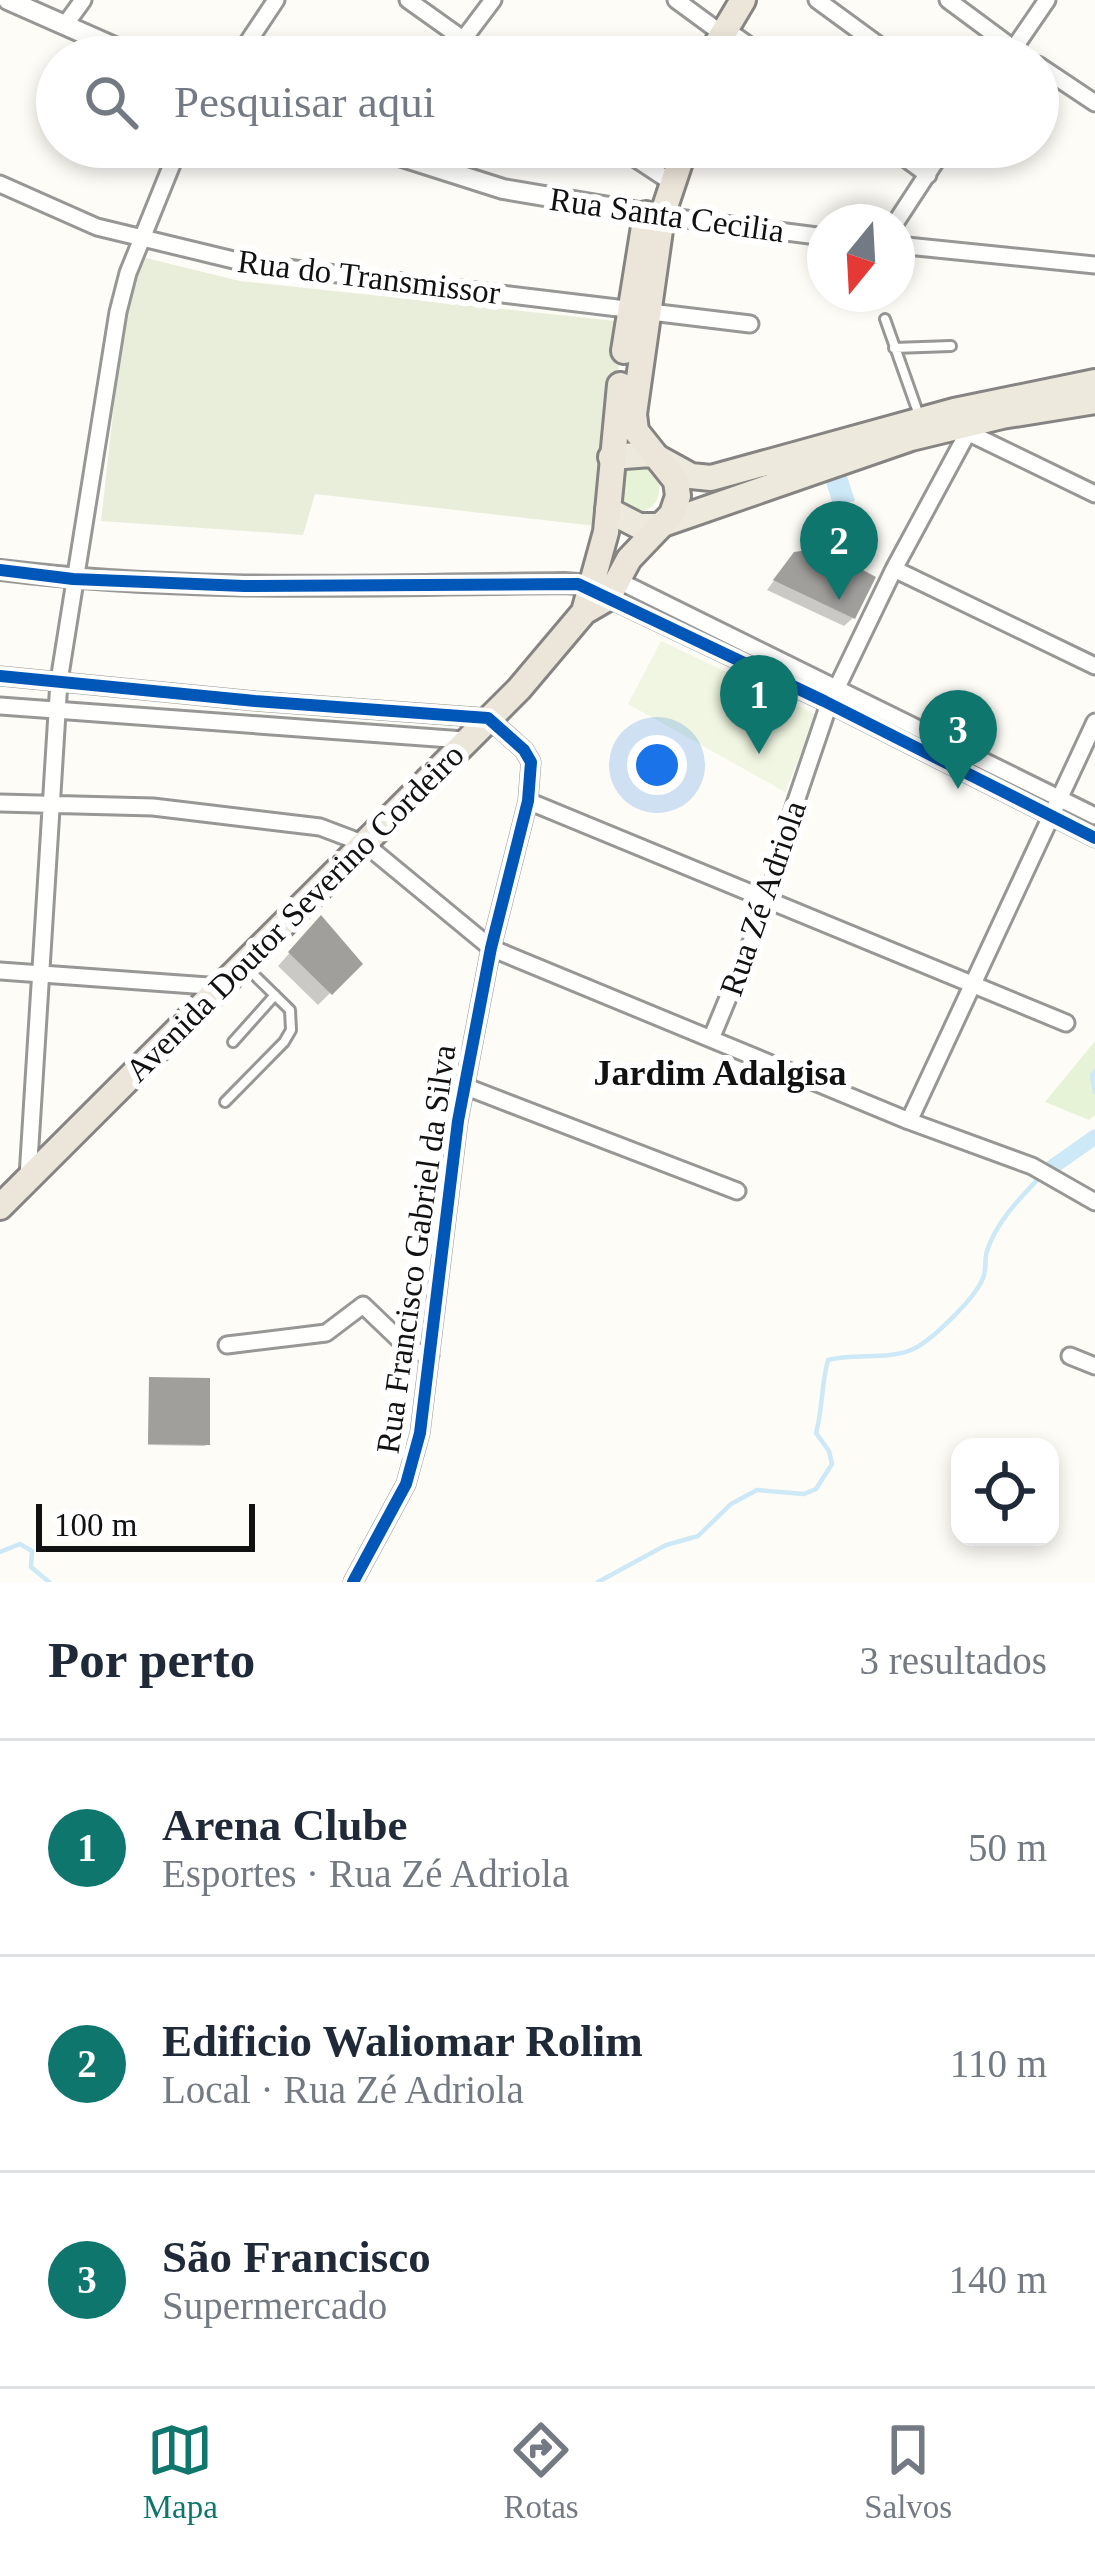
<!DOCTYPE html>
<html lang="pt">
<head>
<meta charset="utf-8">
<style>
	:root { --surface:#fff; --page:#f2f2f3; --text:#1f2937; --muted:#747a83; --line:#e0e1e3; --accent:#0f766e }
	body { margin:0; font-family:Georgia,serif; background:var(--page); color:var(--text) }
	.controls { position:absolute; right:36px; bottom:36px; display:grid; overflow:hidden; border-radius:24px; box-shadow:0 6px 18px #0003 }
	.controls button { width:108px; height:108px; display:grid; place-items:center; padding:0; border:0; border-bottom:3px solid var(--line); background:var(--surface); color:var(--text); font:60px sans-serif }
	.compass { position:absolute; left:807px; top:204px; width:108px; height:108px; border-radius:50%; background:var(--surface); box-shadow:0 6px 18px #0003; rotate:198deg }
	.scale { position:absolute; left:36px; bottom:30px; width:219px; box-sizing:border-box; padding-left:12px; border:6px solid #111; border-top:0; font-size:33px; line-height:42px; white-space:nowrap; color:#111; -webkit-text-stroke:9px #fff; paint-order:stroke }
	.you { position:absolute; left:657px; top:765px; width:42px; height:42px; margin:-30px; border:9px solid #fff; border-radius:50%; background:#1a73e8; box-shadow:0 0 0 18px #1a73e833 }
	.badge { display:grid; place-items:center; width:78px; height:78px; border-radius:50%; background:var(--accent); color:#fff; font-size:39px; font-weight:700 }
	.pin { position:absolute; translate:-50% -99px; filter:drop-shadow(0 3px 6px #0008) }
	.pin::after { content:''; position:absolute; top:63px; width:42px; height:36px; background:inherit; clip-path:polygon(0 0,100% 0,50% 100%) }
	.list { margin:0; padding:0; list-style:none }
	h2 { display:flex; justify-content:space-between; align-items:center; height:156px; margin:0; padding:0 48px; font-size:51px }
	h2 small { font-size:39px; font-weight:400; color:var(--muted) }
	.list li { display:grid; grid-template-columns:78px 1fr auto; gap:36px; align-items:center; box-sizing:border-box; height:216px; padding:0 48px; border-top:3px solid var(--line) }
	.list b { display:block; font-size:45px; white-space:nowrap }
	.list p { margin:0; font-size:39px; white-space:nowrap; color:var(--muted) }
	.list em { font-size:39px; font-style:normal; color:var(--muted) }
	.icon { flex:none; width:66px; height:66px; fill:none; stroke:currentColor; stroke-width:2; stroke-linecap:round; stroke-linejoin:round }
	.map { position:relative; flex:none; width:1095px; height:1582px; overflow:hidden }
	.search { position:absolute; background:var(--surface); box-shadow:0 6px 18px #0003; left:36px; right:36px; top:36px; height:132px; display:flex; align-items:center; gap:30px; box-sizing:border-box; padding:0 42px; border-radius:66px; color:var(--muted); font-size:45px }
	.sheet { height:804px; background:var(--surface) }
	nav { display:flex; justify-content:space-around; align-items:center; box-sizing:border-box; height:168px; border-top:3px solid var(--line); background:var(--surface); font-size:33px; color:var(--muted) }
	nav a { display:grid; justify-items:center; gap:6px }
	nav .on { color:var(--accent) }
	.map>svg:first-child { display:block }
</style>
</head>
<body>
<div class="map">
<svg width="1095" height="1582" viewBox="0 0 1095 1582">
	<rect width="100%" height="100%" fill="#fdfcf7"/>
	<path fill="#e7f3d7" d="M 641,459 L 658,473 C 661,489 661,505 643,511 L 625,504 L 621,489 L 628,466 Z
		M 1095,1041 L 1095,1115 L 1089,1120 L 1045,1102 Z"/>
	<path fill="#e9eedb" d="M 138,256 L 240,281 L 625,322 L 596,526 L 315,494 L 303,535 L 101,521 L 128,279 Z"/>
	<path fill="#f0f6e1" d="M 661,641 L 817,715 L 785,792 L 628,704 Z"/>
	<path fill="#cde8f7" d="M 846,473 L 855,501 L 834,507 L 825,480 Z"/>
	<path fill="#0003" d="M 785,565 L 853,618 L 844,626 L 767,590 Z
		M 309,931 L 359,964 L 318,1005 L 278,966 Z
		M 150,1380 L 207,1444 L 205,1446 L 148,1445 Z"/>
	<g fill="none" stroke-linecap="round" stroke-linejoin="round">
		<path stroke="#cde8f7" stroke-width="4.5" d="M 1095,1071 L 1092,1076 L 1095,1092
			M 0,1552 L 20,1544 L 32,1551 L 31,1567 L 49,1582
			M 598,1582 L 666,1545 L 698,1536 L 731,1504 L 757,1490 L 804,1494 L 816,1489 L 832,1464 L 829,1451 L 816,1433 C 823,1408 821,1385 828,1360 C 854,1353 887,1360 911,1350 C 931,1342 976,1297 983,1278 C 987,1269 984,1260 987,1251 C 996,1222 1021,1197 1041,1176"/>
		<path stroke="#cde8f7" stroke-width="15" d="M 1051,1168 L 1095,1137"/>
	</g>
	<path fill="#a19f9c" d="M 822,548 L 876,577 L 855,619 L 773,580 L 794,552 Z
		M 321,915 L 363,964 L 332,995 L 288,952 Z
		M 149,1377 L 210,1378 L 210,1445 L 148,1444 Z"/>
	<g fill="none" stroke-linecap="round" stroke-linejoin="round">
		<g stroke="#979795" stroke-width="14">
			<path id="service" d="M 885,319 L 920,418
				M 894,348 L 951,346
				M 233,1042 L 275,995
				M 225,1102 L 284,1042 L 291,1030 L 290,1010 L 245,966"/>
		</g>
		<g stroke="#979795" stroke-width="21">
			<path id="minor" d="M 408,0 L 488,57
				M 676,0 L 721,33 L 737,37 L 765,57
				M 817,0 L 895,57
				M 948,0 L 1025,57
				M 65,25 L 83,0
				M 238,57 L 276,0
				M 450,57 L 493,0
				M 1008,57 L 1047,0
				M 1038,65 L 1095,103
				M 618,147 L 671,182
				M 890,147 L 928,175
				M 0,184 L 97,227 L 246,263 L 750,324
				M 662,216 L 825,237
				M 896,222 L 945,147
				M 897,245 L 1095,265
				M 963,430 L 1095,494
				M 894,569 L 1095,666
				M 619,581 L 1095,816
				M 608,598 L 824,701 L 1095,838
				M 0,676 L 255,701 L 488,718 L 524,750 L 531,762 L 528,801 L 491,948 L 458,1121 L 420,1433 L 406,1484 L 353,1582
				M 0,706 L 464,740
				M 528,801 L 1066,1023
				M 0,803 L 153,807 L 320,827 L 365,844 L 491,948 L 909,1121 L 1032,1166 L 1095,1202
				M 0,971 L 222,987
				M 711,1039 L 766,906 L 794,807 L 829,704 L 894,569 L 968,432
				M 464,1086 L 737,1191
				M 909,1121 L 1095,722
				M 28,1177 L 59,681 L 118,312 L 128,273 L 179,147
				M 227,1345 L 326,1333 L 363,1305 L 410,1350 L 430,1355
				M 1070,1356 L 1095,1366"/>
		</g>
		<g stroke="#979795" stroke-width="24">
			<path id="tertiary" d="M 8,0 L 137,57
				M 371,147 L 503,189 L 657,215
				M 0,570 C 187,593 376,585 564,583 L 578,584 L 598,593"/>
		</g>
		<g stroke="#858482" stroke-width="30">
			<path id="primary" d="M 611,457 L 651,454 L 691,476 L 711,478 L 954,411 L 1095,382
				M 608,510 L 639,526 L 657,526 L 911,438 L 1002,416 L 1095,401"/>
		</g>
		<g stroke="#858482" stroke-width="30">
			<path id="trunk" d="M 709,57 L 743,0
				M 624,351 L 646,214
				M 584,612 L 606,532 L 620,385
				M 0,1207 L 519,689 L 584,612 L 608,598 L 629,559 L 672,514 L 678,496 L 676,481 L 636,431 L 634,414 L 662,216 L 685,147"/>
		</g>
		<use href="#service" stroke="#fffffe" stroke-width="8"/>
		<use href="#minor" stroke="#fffffe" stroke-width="15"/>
		<use href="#tertiary" stroke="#fffffe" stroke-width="18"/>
		<use href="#primary" stroke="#ede9dc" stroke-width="24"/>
		<use href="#trunk" stroke="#ece5da" stroke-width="24"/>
		<g stroke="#fff" stroke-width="20">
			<path id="cycleway" d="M 0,570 L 73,579 L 244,586 L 578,584 L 824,701 L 1095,838
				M 0,676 L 255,701 L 488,718 L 524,750 L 531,762 L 528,801 L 491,948 L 458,1121 L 420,1433 L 406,1484 L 353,1582"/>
		</g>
		<use href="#cycleway" stroke="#0057b8" stroke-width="12"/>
	</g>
	<g text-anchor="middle" stroke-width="12" stroke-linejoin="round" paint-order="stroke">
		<g font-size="33" fill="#111" stroke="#fff">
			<text transform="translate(667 214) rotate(8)" y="12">Rua Santa Cecilia</text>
			<text transform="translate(369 276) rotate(7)" y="12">Rua do Transmissor</text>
			<text transform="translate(762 898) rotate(-71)" y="12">Rua Zé Adriola</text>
			<text transform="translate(294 912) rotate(-45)" y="12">Avenida Doutor Severino Cordeiro</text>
			<text transform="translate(415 1249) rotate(-82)" y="12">Rua Francisco Gabriel da Silva</text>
		</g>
		<g font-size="36" font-weight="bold" fill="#111" stroke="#fff">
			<text x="720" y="1085">Jardim Adalgisa</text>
		</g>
	</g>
</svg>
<div class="controls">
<button><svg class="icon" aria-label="locate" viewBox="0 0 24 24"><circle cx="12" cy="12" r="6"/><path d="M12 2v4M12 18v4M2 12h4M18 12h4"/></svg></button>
</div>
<svg class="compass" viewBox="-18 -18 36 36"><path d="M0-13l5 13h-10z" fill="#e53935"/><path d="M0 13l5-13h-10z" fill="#747a83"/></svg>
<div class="scale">100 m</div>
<div class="you"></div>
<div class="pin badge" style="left:759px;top:754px">1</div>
<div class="pin badge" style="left:839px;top:600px">2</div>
<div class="pin badge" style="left:958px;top:789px">3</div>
<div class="search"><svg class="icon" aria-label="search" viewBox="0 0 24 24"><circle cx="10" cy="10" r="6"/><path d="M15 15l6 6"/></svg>Pesquisar aqui</div>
</div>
<section class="sheet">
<h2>Por perto<small>3 resultados</small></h2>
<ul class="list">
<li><span class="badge">1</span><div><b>Arena Clube</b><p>Esportes · Rua Zé Adriola</p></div><em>50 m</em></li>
<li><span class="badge">2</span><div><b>Edificio Waliomar Rolim</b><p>Local · Rua Zé Adriola</p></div><em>110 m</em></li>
<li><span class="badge">3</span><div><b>São Francisco</b><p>Supermercado</p></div><em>140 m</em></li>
</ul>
</section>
<nav>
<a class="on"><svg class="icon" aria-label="map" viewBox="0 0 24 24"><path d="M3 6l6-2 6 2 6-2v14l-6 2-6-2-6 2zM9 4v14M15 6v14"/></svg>Mapa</a>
<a><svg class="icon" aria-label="directions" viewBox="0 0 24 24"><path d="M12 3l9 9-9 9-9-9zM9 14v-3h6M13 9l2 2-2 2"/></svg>Rotas</a>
<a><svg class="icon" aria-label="saved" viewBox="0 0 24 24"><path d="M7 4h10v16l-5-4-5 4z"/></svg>Salvos</a>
</nav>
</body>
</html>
